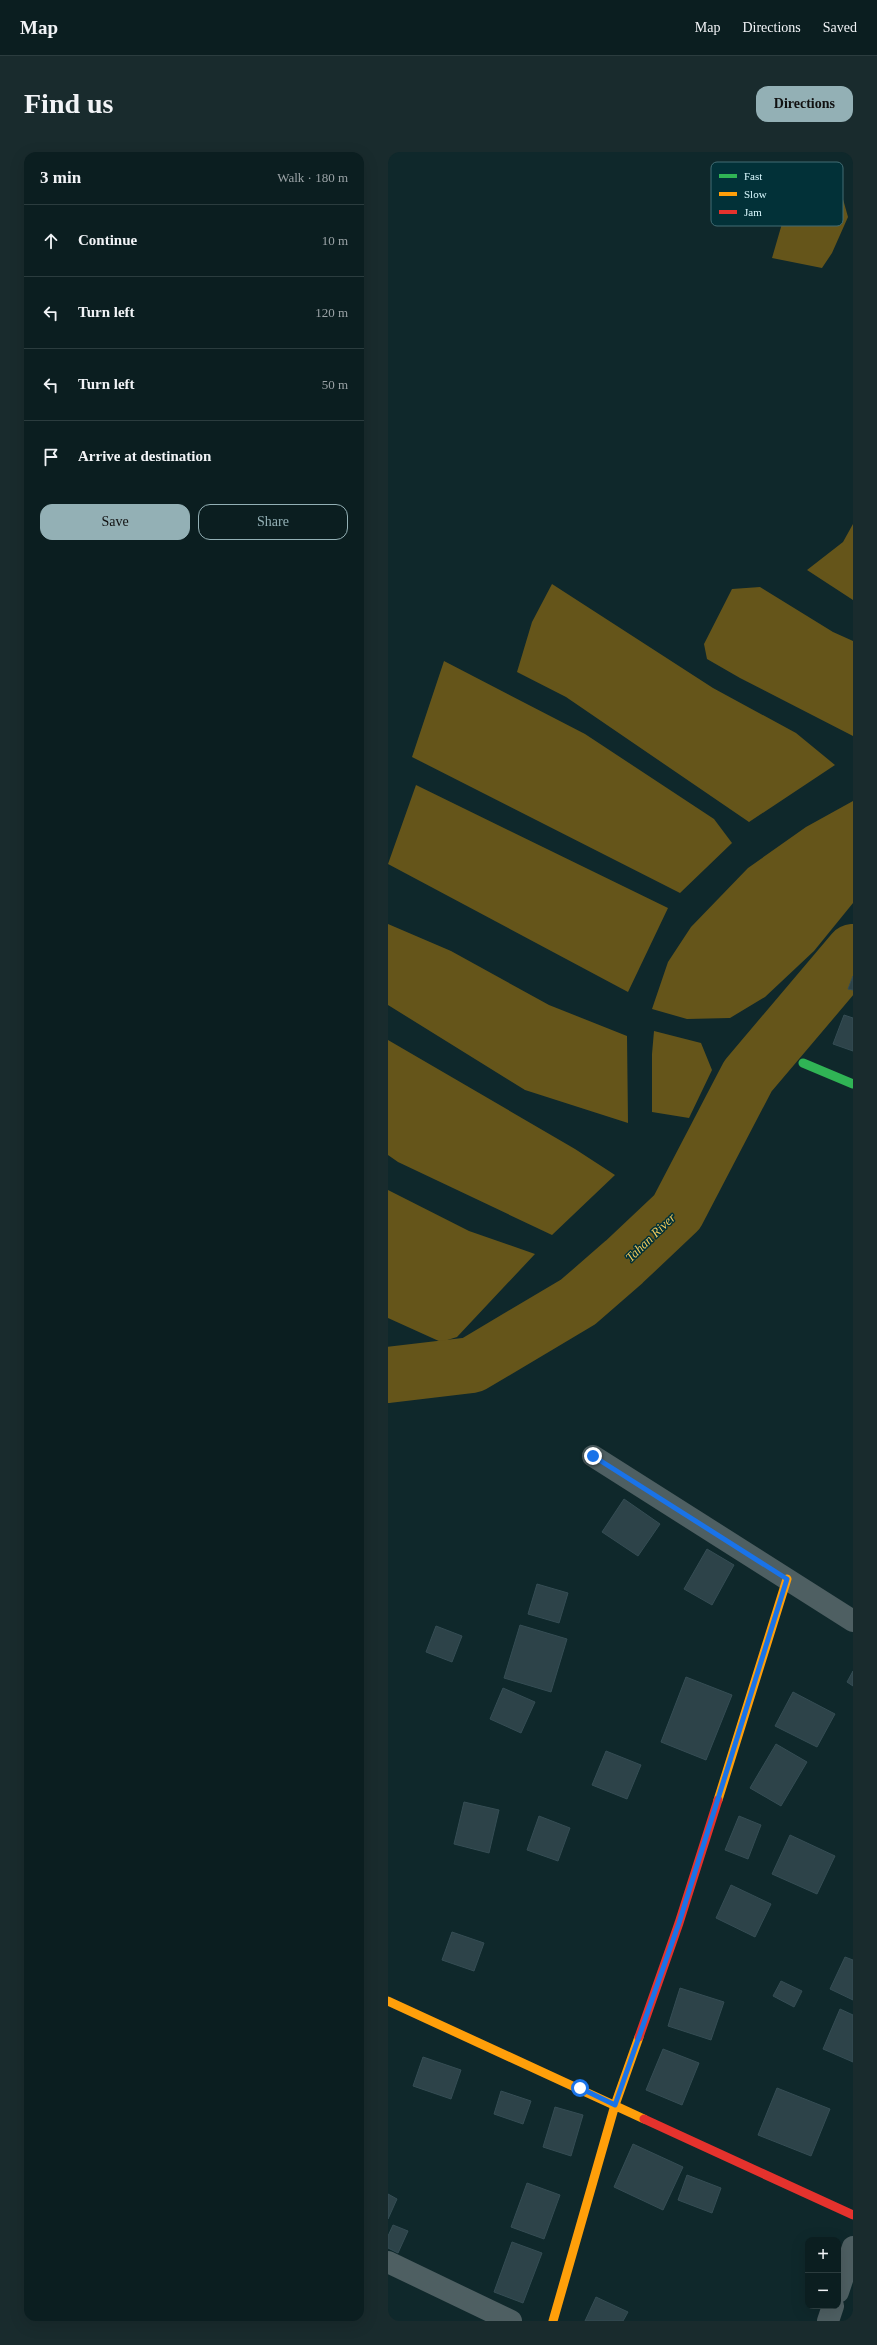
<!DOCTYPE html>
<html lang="en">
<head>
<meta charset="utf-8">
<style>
	:root { --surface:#0b1e20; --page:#192b2d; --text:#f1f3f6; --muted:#9aa2a5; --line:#2b3c3e; --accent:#93b0b5 }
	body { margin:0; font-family:Georgia,serif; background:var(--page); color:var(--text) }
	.controls { position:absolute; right:12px; bottom:12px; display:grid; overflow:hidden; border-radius:8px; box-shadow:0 4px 16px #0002 }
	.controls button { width:36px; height:36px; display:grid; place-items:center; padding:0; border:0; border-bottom:1px solid var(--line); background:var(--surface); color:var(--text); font:20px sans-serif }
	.stop { position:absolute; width:12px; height:12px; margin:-9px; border:3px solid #1a73e8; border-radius:50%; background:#fff }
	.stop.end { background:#1a73e8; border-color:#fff; box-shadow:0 1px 4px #0008 }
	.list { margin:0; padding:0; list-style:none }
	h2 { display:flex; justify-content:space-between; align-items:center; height:52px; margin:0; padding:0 16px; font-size:17px }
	h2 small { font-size:13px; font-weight:400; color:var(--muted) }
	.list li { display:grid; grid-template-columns:26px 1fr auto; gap:12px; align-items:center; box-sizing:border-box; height:72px; padding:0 16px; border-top:1px solid var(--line) }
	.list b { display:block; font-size:15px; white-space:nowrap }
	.list em { font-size:13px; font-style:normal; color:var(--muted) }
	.actions { display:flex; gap:8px; padding:12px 16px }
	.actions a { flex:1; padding:9px 0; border:1px solid var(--accent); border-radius:12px; text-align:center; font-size:14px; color:var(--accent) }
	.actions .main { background:var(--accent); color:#111 }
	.icon { flex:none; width:22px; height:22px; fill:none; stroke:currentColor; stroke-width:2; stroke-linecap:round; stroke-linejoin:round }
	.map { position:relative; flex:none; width:465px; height:2169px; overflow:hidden; border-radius:12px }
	header { display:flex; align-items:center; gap:24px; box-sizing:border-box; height:56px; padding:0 20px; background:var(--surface); border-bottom:1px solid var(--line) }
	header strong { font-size:19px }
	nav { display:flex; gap:22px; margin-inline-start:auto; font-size:14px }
	.intro { display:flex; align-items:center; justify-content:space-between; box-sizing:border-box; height:96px; padding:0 24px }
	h1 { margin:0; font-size:28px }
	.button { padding:10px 18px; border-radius:12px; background:var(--accent); color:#111; font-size:14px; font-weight:700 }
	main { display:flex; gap:24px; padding:0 24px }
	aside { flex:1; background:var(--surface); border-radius:12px; box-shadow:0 4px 16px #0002 }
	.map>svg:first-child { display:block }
</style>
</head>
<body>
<header>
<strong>Map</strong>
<nav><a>Map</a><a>Directions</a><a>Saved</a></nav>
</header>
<div class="intro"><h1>Find us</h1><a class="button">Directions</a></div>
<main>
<aside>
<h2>3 min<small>Walk · 180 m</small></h2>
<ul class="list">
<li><svg class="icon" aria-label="ahead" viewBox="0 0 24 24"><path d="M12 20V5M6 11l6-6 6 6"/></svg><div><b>Continue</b></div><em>10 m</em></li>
<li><svg class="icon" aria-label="left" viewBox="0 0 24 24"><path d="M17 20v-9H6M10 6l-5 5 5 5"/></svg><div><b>Turn left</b></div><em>120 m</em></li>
<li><svg class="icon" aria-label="left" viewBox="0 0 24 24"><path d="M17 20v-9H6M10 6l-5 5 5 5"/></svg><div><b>Turn left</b></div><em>50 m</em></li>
<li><svg class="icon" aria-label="arrive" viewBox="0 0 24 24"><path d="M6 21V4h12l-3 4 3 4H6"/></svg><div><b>Arrive at destination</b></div></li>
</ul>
<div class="actions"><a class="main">Save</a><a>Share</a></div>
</aside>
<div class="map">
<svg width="465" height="2169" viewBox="0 0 465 2169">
	<rect width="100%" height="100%" fill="#0f282b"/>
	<path fill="#65551a" d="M 428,28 L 453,40 L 460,65 L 444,101 L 434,116 L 384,106 L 402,44 Z
		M 465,372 L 465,448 L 419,418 L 455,390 Z
		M 164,432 L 325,536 L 408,581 L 447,613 L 361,670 L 178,545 L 129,520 L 144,470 Z
		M 372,435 L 445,480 L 465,489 L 465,584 L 352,526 L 319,507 L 316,492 L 344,437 Z
		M 56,509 L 197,582 L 326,667 L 344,691 L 292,741 L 24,605 Z
		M 28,633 L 280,756 L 240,840 L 0,712 Z
		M 465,649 L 465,751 L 426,799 L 377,845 L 342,866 L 299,867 L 264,857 L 280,810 L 303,775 L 360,716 L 418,675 Z
		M 0,772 L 63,799 L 161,853 L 239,884 L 240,971 L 137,938 L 0,853 Z
		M 266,879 L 313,891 L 324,918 L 301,966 L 264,960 L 264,902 Z
		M 0,888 L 187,997 L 227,1023 L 164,1083 L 10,1010 L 0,1003 Z
		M 0,1038 L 81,1079 L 147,1102 L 69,1185 L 53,1190 L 0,1166 Z"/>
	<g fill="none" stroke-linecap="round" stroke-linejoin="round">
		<path stroke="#65551a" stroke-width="56" d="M 0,1223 L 84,1213 L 190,1150 L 236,1110 L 289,1060 L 360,924 L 465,800"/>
	</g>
	<path fill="#2d4349" stroke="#354d54" d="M 465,824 L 465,838 L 460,837 Z
		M 456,863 L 465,866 L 465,899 L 445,892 Z
		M 236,1347 L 272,1372 L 250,1404 L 214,1380 Z
		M 319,1397 L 346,1413 L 324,1453 L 296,1437 Z
		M 149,1432 L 180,1441 L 171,1471 L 140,1462 Z
		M 132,1473 L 179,1487 L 163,1540 L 116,1526 Z
		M 48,1474 L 74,1484 L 64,1510 L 38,1500 Z
		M 465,1519 L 465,1534 L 459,1530 Z
		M 298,1525 L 344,1543 L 318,1608 L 273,1590 Z
		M 115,1536 L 147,1550 L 133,1581 L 102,1567 Z
		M 405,1540 L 447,1562 L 429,1595 L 387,1574 Z
		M 388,1592 L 419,1610 L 393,1654 L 362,1636 Z
		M 218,1599 L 253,1613 L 239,1647 L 204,1633 Z
		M 76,1650 L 111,1658 L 101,1701 L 66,1692 Z
		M 151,1664 L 182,1676 L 170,1709 L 139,1698 Z
		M 351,1664 L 373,1673 L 360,1707 L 337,1698 Z
		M 402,1683 L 447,1704 L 429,1742 L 384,1722 Z
		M 343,1733 L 383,1752 L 367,1785 L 328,1766 Z
		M 64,1780 L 96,1791 L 86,1819 L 54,1808 Z
		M 457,1805 L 465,1808 L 465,1848 L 442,1837 Z
		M 393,1829 L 414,1839 L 406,1855 L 385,1844 Z
		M 292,1836 L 336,1850 L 323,1888 L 280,1874 Z
		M 452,1857 L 465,1863 L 465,1910 L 435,1897 Z
		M 275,1897 L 311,1911 L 294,1953 L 258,1938 Z
		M 35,1905 L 73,1918 L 63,1947 L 25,1934 Z
		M 389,1936 L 442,1957 L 423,2004 L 370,1983 Z
		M 113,1939 L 143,1949 L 135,1972 L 106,1962 Z
		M 167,1955 L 195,1963 L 183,2004 L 155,1995 Z
		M 245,1992 L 295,2015 L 275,2058 L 226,2035 Z
		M 299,2023 L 333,2036 L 324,2061 L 290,2048 Z
		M 139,2031 L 172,2043 L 156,2087 L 123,2075 Z
		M 0,2042 L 9,2047 L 0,2067 Z
		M 5,2073 L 20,2079 L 10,2101 L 0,2096 L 0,2084 Z
		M 124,2090 L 154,2101 L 135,2151 L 106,2140 Z
		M 208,2145 L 240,2160 L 235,2169 L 197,2169 Z"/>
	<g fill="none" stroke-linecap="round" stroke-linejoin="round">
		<path stroke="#4e5f62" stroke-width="22" d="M 205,1304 L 465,1469
			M 0,2110 L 123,2169
			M 450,2140 L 465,2095
			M 440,2169 L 445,2154"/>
		<path stroke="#30b455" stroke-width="9" d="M 415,911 L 465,932"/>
		<path stroke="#ff9f0a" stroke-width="9" d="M 330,1648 L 399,1427
			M 0,1849 L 256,1967
			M 165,2169 L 227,1953 L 251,1885"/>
		<path stroke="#e5322d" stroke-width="9" d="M 251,1885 L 291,1771 L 330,1648
			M 256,1967 L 465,2063"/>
	</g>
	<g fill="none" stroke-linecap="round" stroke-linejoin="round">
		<path stroke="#1a73e8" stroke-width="5" d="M 192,1936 L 227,1953 L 291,1771 L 399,1427 L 205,1304"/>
	</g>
	<g text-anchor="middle" stroke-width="3" stroke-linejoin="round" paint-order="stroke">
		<g font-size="13" font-style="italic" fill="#f1ca5b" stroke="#023138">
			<text transform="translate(262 1085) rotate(-44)" y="5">Tahan River</text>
		</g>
	</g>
	<rect x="323" y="10" width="132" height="64" rx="6" fill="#023138" stroke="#436d74" stroke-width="1"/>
	<rect x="331" y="22" width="18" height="4" fill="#30b455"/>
	<rect x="331" y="40" width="18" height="4" fill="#ff9f0a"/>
	<rect x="331" y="58" width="18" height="4" fill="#e5322d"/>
	<g font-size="11" fill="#daf9ff">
		<text x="356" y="28">Fast</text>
		<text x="356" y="46">Slow</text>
		<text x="356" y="64">Jam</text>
	</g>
</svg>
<div class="controls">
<button>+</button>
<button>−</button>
</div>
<div class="stop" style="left:192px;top:1936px"></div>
<div class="stop end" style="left:205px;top:1304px"></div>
</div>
</main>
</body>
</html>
